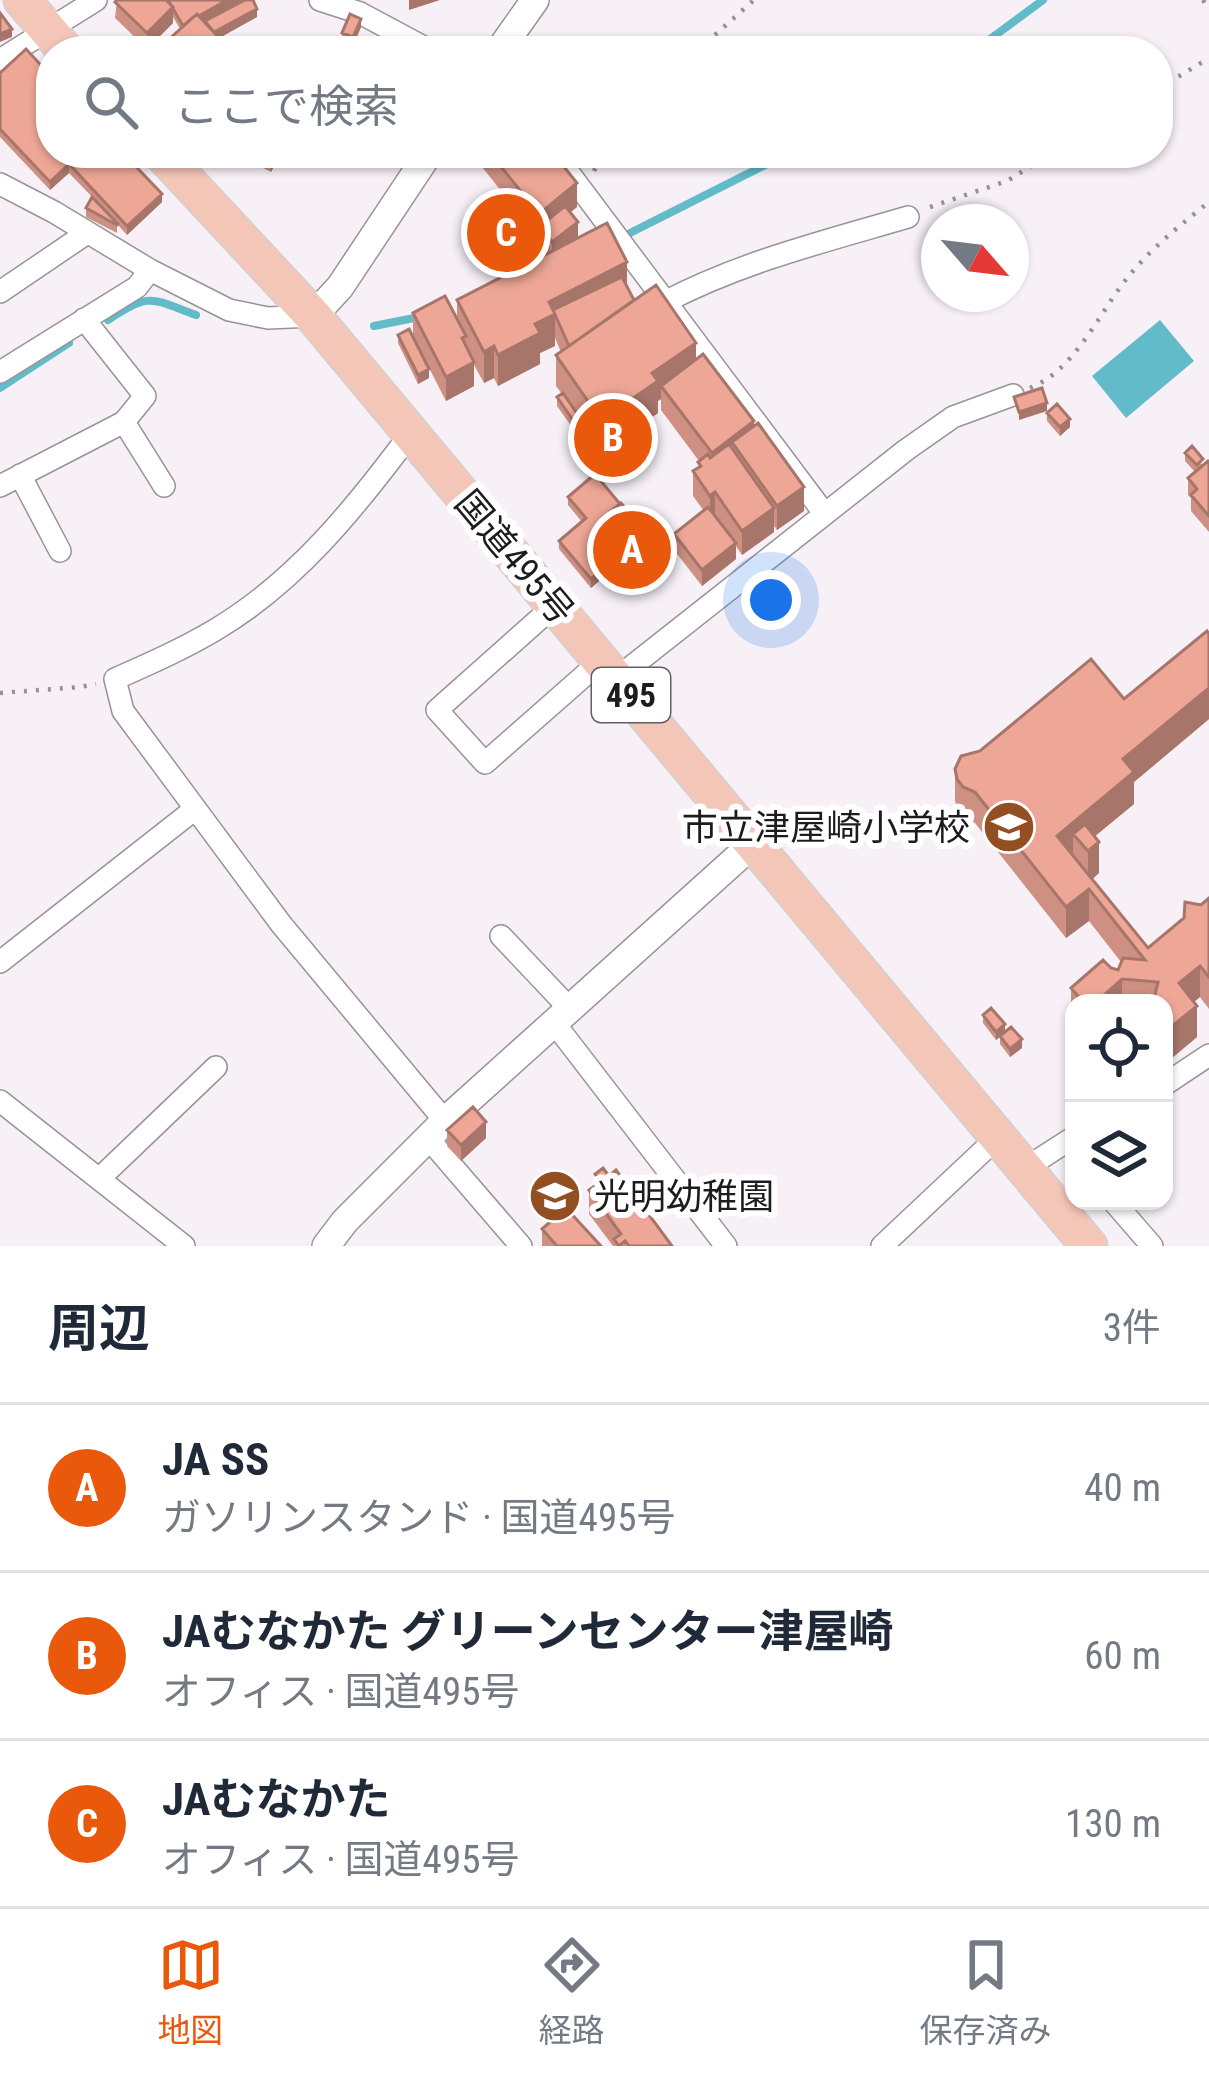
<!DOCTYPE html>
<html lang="ja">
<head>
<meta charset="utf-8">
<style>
	:root { --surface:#fff; --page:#f2f2f3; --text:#1f2937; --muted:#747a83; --line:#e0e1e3; --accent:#ea580c }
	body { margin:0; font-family:"Roboto Condensed","Noto Sans JP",sans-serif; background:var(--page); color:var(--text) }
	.controls { position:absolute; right:36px; bottom:36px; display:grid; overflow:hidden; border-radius:24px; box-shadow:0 3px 9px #0004 }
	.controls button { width:108px; height:108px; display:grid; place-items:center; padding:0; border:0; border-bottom:3px solid var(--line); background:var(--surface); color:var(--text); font:60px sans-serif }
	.compass { position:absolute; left:921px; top:204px; width:108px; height:108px; border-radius:50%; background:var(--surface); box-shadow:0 3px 9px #0004; rotate:118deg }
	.you { position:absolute; left:771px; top:600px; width:42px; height:42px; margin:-30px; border:9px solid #fff; border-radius:50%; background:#1a73e8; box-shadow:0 0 0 18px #1a73e833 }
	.badge { display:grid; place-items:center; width:78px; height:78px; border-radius:50%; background:var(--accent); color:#fff; font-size:39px; font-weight:700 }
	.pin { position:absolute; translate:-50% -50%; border:6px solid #fff; box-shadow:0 3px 12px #0006 }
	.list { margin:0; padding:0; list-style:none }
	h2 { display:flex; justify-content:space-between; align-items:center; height:156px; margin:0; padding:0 48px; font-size:51px }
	h2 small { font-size:39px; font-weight:400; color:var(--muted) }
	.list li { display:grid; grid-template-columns:78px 1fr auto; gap:36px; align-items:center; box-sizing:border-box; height:168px; padding:0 48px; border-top:3px solid var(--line) }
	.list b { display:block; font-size:45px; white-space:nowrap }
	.list p { margin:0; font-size:39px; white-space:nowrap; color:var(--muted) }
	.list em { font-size:39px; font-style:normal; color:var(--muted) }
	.icon { flex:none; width:66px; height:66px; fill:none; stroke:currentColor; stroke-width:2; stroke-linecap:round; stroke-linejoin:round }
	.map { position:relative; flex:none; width:1209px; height:1246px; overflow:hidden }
	.search { position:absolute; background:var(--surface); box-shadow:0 3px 9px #0004; left:36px; right:36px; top:36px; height:132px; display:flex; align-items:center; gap:30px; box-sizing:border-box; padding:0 42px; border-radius:48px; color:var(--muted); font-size:45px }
	.sheet { height:660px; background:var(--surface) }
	nav { display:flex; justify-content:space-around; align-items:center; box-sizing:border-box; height:168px; border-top:3px solid var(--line); background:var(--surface); font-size:33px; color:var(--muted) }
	nav a { display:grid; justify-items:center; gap:6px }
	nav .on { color:var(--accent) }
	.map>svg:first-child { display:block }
</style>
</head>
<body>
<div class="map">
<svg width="1209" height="1246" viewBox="0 0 1209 1246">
	<rect width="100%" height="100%" fill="#f7f1f7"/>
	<path fill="#62bbc9" d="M 1160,320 L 1194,361 L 1126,418 L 1092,376 Z"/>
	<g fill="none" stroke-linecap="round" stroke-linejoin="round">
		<path stroke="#62bbc9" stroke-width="8" d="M 974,51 L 1043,0
			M 630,233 L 789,153
			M 108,320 C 151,292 150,298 196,315
			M 374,326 L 419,317
			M 0,388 L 69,343"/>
		<g stroke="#989398" stroke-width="24">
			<path id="minor" d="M 320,0 L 360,13 L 431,51
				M 0,60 L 96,0
				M 554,153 L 824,513
				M 0,184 L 54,212 L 150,270 L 229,310 L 268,318 L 313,316
				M 0,292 L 87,233
				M 665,302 C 741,262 826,241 908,217
				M 0,372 L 137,287 L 150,270
				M 124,422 L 164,486
				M 411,433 C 356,507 296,582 215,630 C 183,649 149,664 115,679 L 123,711 L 281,924 L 445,1121
				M 20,475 L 60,551
				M 0,486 L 124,422 L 145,396 L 84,319
				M 555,605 L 437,710 L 485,763 L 602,660
				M 617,678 L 906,450 L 953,417 L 1013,395
				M 501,936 L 571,1010
				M 0,962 L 195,809
				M 555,1024 L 726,1246
				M 1164,1085 L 1209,1055
				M 0,1101 L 184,1246
				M 428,1138 L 521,1246
				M 1024,1169 L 1074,1137
				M 100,1178 L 216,1067
				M 1113,1201 L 1152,1246
				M 882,1246 L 999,1136"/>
		</g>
		<g stroke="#989398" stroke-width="30">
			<path id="tertiary" d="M 499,51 L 535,0
				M 313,316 L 340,287 L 429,153
				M 326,1246 L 345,1221 L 445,1121 L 755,842"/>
		</g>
		<g stroke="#d2d1d2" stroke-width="39">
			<path id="trunk" d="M 22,0 L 66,51
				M 161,153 L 313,316 L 1089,1246"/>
		</g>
		<path stroke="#959195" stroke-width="4.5" stroke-dasharray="3 9" stroke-linecap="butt" d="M 1203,0 L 1209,10
			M 697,51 L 754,0
			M 1158,89 L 1209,58
			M 594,171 L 602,153
			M 930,207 L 1007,181 L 1052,153
			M 1030,388 C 1078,369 1101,307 1133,271 C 1156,244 1182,224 1209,202
			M 0,693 L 80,687 L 96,684"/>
		<use href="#minor" stroke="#fff" stroke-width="21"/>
		<use href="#tertiary" stroke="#fff" stroke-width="27"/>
		<use href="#trunk" stroke="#f4c6b8" stroke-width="36"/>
	</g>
	<path fill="#cd9082" d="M 117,0 L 242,0 L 204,22 L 257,17 L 219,38 L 231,51 L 168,51 L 168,40 L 180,29 L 173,17 L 173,23 L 153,43 L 145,47 L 115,18 Z
		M 361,27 L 353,46 L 342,41 L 342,33 Z
		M 0,73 L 162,202 L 127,235 L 117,224 L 117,233 L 86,217 L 86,208 L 100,205 L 69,173 L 50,190 L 0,137 Z
		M 238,153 L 281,153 L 271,172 L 238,155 Z
		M 482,153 L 553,153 L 577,207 L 570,212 L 577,238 L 627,286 L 634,300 L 696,359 L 754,426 L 804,511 L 777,530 L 774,526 L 774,532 L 742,555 L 736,546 L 736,559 L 702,586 L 674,550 L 674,534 L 704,511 L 693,496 L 693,471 L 698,468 L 699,461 L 661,410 L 661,399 L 658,401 L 658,413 L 601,452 L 584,427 L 584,433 L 579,437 L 557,406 L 557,397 L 562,394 L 556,386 L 556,355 L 561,352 L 555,338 L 555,346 L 540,353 L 540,364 L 498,386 L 494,378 L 484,383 L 474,365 L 474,386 L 446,401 L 427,364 L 429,378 L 418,384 L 398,343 L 398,335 L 413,336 L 413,313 L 457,320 L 457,300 L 548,253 L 540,243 L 540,237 L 539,238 L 482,167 Z
		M 1047,413 L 1070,427 L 1060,436 L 1047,421 Z
		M 1185,453 L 1203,465 L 1209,462 L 1209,532 L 1191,511 L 1191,498 L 1188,495 L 1188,478 L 1195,472 L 1185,461 Z
		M 595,474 L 660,566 L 642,581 L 622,556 L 622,561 L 591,588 L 559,549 L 559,541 L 582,522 L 568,505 L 568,497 Z
		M 1209,634 L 1209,719 L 1134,782 L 1134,804 L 1095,836 L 1099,873 L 1092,879 L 1148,948 L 1209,898 L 1209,1009 L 1200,997 L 1194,1002 L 1197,1037 L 1166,1063 L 1164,1061 L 1164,1003 L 1074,1003 L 1074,1023 L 1071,1020 L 1071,988 L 1111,968 L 1118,970 L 1121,962 L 1089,921 L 1066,938 L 975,823 L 963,818 L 957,810 L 955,800 L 955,769 L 980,751 L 1124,699 Z
		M 983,1015 L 1005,1032 L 1022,1048 L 1010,1057 L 1000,1044 L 1000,1037 L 996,1040 L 983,1023 Z
		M 1074,1036 L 1074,1072 L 1068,1065 L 1068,1041 Z
		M 447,1130 L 486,1138 L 461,1161 L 447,1146 Z
		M 595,1174 L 672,1246 L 613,1246 L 589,1214 L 589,1190 L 595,1186 Z
		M 542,1229 L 600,1246 L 542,1246 Z"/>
	<path fill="#a7756a" d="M 227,0 L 242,0 L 183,34 L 183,26 Z
		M 409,0 L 440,0 L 409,10 Z
		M 173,7 L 173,23 L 147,49 L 147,33 Z
		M 257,9 L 257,17 L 212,42 L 212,33 Z
		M 361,19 L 361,27 L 353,46 L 353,37 Z
		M 12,29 L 12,37 L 0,42 L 0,34 Z
		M 271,153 L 281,153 L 271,172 Z
		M 69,164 L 69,173 L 50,190 L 50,182 Z
		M 577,183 L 577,207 L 545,233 L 540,226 L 539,238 L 539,214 Z
		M 162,194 L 162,202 L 127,235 L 127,226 Z
		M 578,222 L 578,238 L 552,258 L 552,242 Z
		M 627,262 L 627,293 L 555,314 L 555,346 L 540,353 L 540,364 L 498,386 L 498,355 L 535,324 L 549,302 Z
		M 696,343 L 696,375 L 661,386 L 661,399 L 658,401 L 658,413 L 601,452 L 601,420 L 652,373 Z
		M 494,346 L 494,378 L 484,383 L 484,352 Z
		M 474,362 L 474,386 L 446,401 L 446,377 Z
		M 429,369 L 429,378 L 418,384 L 418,375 Z
		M 1047,403 L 1047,411 L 1019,420 L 1019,412 Z
		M 1070,419 L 1070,427 L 1060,436 L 1060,427 Z
		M 754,421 L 754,445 L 732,442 L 732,461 L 712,477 L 712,453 Z
		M 804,487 L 804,511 L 777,530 L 777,506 Z
		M 715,492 L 715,516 L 710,520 L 710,496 Z
		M 774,508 L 774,532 L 742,555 L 742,531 Z
		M 736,543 L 736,559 L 702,586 L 702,570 Z
		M 660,550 L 660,566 L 642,581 L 642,565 Z
		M 622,553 L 622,561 L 591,588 L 591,579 Z
		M 1209,688 L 1209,719 L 1134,782 L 1134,804 L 1083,846 L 1073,834 L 1073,854 L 1057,868 L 1057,836 L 1123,759 Z
		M 1099,842 L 1099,873 L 1088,883 L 1088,851 Z
		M 1089,889 L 1089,921 L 1066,938 L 1066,907 Z
		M 1200,966 L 1200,997 L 1179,1014 L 1179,983 Z
		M 1122,979 L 1122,1003 L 1095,1003 Z
		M 1197,1006 L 1197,1037 L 1166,1063 L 1166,1031 Z
		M 1005,1024 L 1005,1033 L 996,1040 L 996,1032 Z
		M 1022,1039 L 1022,1048 L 1010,1057 L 1010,1049 Z
		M 486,1122 L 486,1138 L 461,1161 L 461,1145 Z"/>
	<path fill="#eea797" stroke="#a7756a" stroke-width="3" d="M 117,0 L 166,0 L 173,7 L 147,33 L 115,2 Z
		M 168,0 L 227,0 L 199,16 L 197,14 L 183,26 Z
		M 245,0 L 253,0 L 257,9 L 214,32 L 208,25 L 205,21 Z
		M 0,13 L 12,29 L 0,34 Z
		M 197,14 L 231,51 L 197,51 L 191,44 L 183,51 L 178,51 L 168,40 Z
		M 350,14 L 361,19 L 353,37 L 342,33 Z
		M 405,38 L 426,51 L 397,51 Z
		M 239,40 L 247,45 L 244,51 L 234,51 Z
		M 152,41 L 161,51 L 142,51 Z
		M 26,49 L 51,76 L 51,153 L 123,153 L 162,194 L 127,226 L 69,164 L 50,182 L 0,129 L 0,73 Z
		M 490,153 L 553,153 L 577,183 L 539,214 Z
		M 92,197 L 118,224 L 117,225 L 86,208 Z
		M 565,206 L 578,222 L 552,242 L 540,226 Z
		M 607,223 L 627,262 L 549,302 L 555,314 L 535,324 L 540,333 L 498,355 L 494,346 L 484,352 L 457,300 Z
		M 622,277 L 634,300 L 569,346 L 553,310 Z
		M 656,285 L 696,343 L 652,373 L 658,381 L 601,420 L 556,355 Z
		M 445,296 L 466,336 L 462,338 L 474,362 L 446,377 L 413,313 Z
		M 409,329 L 429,369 L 418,375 L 398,335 Z
		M 703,354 L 754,421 L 712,453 L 661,386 Z
		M 1042,388 L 1047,403 L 1019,412 L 1014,397 Z
		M 563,393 L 584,424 L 579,429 L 557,397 Z
		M 1057,404 L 1070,419 L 1060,427 L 1047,413 Z
		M 758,423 L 804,487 L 777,506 L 732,442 Z
		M 729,444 L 774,508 L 742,531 L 715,492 L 710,496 L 693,471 L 701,466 L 698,462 L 708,454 L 710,458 Z
		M 1192,446 L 1203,459 L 1197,465 L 1185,453 Z
		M 1208,461 L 1209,462 L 1209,516 L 1191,495 L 1197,489 L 1188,478 Z
		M 595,474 L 620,504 L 603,517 L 603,521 L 598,525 L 622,553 L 591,579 L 559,541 L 586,518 L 568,497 Z
		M 621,503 L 660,550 L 642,565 L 603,517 Z
		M 708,507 L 736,543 L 702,570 L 674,534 Z
		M 1207,631 L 1209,634 L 1209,688 L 1123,759 L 1134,772 L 1057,836 L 1148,948 L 1184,918 L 1185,902 L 1201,905 L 1209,898 L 1209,977 L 1200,966 L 1179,983 L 1197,1006 L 1166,1031 L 1164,1029 L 1164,1003 L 1153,1003 L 1158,982 L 1122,979 L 1095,1003 L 1084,1003 L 1071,988 L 1103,960 L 1111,968 L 1118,970 L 1123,958 L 1145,960 L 1089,889 L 1066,907 L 975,792 L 963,787 L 957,779 L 955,769 L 961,756 L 980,751 L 1091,659 L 1124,699 Z
		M 1085,824 L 1099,842 L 1088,851 L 1073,834 Z
		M 991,1008 L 1005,1024 L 996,1032 L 983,1015 Z
		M 1011,1027 L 1022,1039 L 1010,1049 L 1000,1036 Z
		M 473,1107 L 486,1122 L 461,1145 L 447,1130 Z
		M 603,1168 L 609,1176 L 616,1170 L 672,1246 L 629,1246 L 625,1241 L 619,1246 L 614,1239 L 621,1234 L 589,1190 L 600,1182 L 595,1174 Z
		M 566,1208 L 601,1246 L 557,1246 L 542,1229 Z"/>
	<defs>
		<g id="school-disc" transform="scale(2.7)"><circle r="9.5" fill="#934f21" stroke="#fff"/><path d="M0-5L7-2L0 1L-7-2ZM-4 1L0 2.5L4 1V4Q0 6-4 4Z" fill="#fff"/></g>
	</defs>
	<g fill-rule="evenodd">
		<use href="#school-disc" x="1009" y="827"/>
		<use href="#school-disc" x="555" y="1196"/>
	</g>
	<g text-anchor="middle" stroke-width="12" stroke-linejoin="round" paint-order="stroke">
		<rect fill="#fff" stroke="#615f61" stroke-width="3" x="592" y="668" width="78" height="54" rx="9"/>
		<g font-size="33" font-weight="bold" fill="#1d1b1d">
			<text x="631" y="707">495</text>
		</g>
		<g font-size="36" fill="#1d1b1d" stroke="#fff">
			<text transform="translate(515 557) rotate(50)" y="13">国道495号</text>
		</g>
		<g font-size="36" fill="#1d1b1d" stroke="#fff" text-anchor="end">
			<text x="970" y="840">市立津屋崎小学校</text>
			<text x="594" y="1209" text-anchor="start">光明幼稚園</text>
		</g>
	</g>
</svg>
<div class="controls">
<button><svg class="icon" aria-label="locate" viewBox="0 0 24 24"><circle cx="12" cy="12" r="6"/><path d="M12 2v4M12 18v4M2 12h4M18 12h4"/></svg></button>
<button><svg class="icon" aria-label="layers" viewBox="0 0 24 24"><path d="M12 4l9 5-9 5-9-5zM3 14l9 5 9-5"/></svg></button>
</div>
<svg class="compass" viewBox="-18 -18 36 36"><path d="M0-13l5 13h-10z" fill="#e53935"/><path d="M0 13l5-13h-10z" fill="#747a83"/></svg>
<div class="you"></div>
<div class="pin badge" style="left:632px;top:550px">A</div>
<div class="pin badge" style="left:613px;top:438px">B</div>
<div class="pin badge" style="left:506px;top:233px">C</div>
<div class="search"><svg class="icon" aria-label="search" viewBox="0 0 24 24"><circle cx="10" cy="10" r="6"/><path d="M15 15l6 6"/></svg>ここで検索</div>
</div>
<section class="sheet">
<h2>周辺<small>3件</small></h2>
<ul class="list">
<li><span class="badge">A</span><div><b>JA SS</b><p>ガソリンスタンド · 国道495号</p></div><em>40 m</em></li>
<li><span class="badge">B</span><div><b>JAむなかた グリーンセンター津屋崎</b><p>オフィス · 国道495号</p></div><em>60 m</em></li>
<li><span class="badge">C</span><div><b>JAむなかた</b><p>オフィス · 国道495号</p></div><em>130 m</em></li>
</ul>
</section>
<nav>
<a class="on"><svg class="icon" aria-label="map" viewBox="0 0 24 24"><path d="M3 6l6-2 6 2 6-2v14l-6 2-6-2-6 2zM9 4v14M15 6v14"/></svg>地図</a>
<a><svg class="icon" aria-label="directions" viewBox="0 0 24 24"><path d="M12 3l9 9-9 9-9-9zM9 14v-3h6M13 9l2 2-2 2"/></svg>経路</a>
<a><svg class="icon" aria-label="saved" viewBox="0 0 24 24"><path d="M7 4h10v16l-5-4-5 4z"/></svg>保存済み</a>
</nav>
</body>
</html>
